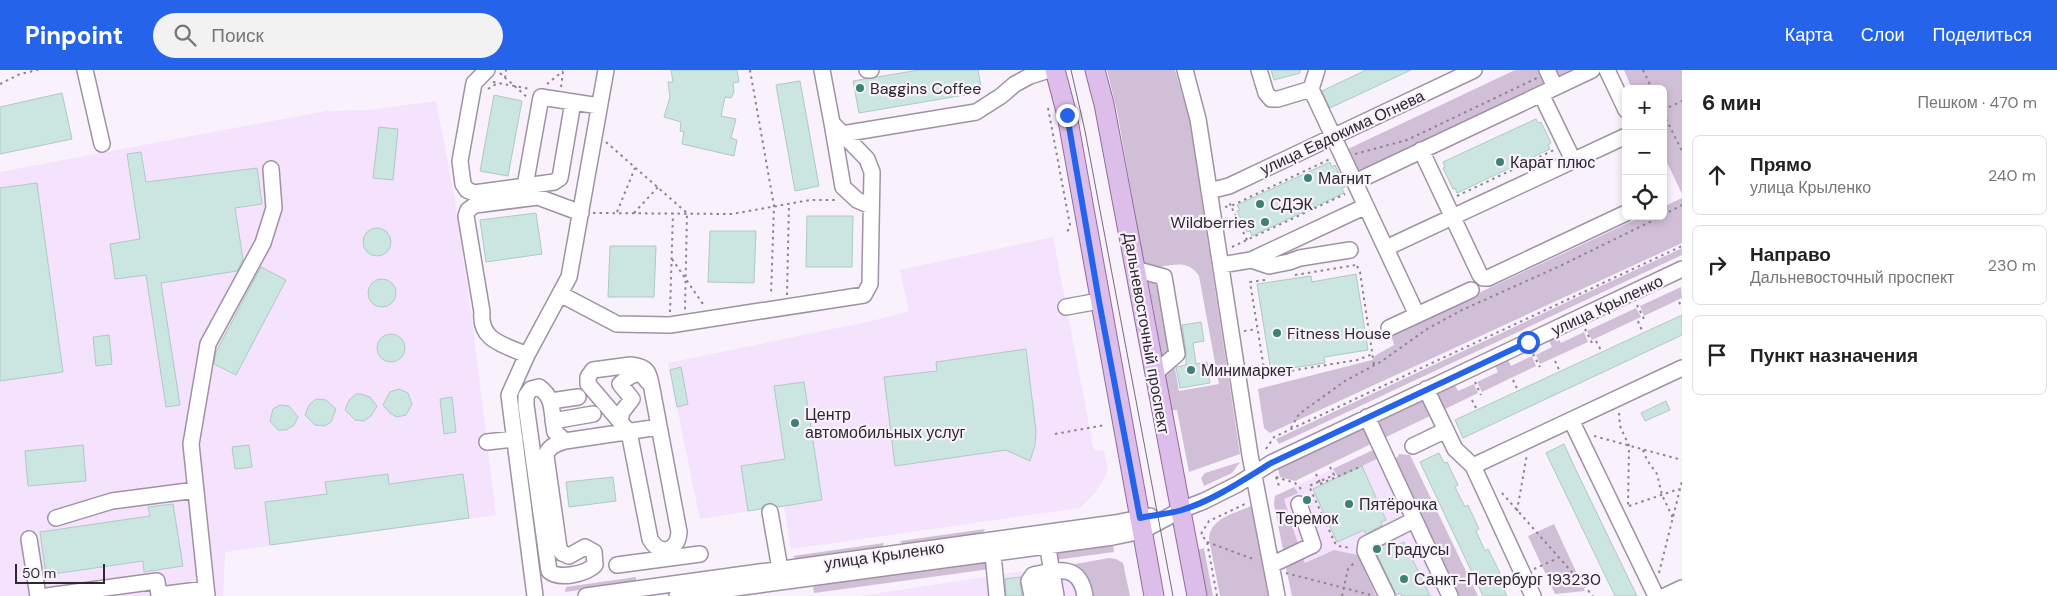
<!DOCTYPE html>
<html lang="ru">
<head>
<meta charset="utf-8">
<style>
	:root { --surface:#fff; --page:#f2f2f2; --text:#222; --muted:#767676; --line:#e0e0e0; --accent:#2563eb }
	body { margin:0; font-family:"DM Sans",sans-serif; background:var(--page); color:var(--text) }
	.controls { position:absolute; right:15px; top:15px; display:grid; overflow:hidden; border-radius:8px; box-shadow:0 2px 8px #0003 }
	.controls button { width:45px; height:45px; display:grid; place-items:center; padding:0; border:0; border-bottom:1px solid var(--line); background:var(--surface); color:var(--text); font:25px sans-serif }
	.scale { position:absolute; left:15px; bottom:12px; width:90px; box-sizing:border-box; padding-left:5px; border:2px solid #2d282f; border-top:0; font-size:14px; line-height:18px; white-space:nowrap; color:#2d282f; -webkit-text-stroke:4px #f9f1fc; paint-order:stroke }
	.stop { position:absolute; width:15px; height:15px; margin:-11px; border:4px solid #2563eb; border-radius:50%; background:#fff }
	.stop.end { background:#2563eb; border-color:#fff; box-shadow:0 1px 5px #0008 }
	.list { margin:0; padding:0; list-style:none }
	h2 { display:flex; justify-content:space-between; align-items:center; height:65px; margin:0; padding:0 20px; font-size:21px }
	h2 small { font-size:16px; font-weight:400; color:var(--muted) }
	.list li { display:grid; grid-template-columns:32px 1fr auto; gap:15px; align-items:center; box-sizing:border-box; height:80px; margin:0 10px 10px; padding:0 10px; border:1px solid var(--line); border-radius:8px }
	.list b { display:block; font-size:19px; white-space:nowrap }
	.list p { margin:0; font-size:16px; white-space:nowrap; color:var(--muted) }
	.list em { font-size:16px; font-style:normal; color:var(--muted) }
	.icon { flex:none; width:28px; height:28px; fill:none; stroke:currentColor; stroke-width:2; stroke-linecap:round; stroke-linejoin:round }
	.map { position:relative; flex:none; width:1682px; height:526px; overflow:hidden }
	header { display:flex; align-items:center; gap:30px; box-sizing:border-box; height:70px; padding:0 25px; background:var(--accent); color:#fff }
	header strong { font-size:24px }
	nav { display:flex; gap:28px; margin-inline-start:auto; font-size:18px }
	.search { width:350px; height:45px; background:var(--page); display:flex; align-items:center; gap:12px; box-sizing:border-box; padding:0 18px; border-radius:28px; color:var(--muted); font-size:19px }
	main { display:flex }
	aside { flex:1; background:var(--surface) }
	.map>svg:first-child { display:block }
</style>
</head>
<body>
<header>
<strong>Pinpoint</strong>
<div class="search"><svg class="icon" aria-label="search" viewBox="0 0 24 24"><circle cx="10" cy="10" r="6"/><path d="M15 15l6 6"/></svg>Поиск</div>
<nav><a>Карта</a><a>Слои</a><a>Поделиться</a></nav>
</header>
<main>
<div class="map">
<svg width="1682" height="526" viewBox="0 0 1682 526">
	<rect width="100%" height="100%" fill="#f9f1fc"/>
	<path fill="#f5e2fc" d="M 436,31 L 455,131 L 471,243 L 496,445 L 225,482 L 223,526 L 0,526 L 0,102 L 326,41 L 370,40 Z
		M 1053,167 L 1094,381 L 1104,380 L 1108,401 L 1097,421 L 1080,438 L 791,479 L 784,436 L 700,449 L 668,293 L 876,250 L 909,241 L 900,200 Z
		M 1386,374 L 1455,526 L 1292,526 L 1274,434 L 1275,426 Z
		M 1098,490 L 1105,526 L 860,526 Z"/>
	<path fill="#d1bfd8" d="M 1107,0 L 1175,0 L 1189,47 L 1240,384 L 1189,402 L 1177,340 L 1171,340 L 1164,304 L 1174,293 L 1179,321 L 1219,314 L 1199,206 C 1187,187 1169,197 1150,198 L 1144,194 L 1117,41 Z
		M 1515,0 L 1573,0 L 1358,101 L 1348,79 Z
		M 1624,0 L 1682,0 L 1682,124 L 1663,84 L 1663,19 L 1632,19 Z
		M 1682,128 L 1682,173 L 1270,363 L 1264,358 L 1258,319 L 1372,290 L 1376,285 L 1394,275 L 1391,264 L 1643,146 L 1663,146 L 1663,137 Z
		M 1682,178 L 1682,185 L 1279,374 L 1276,369 Z
		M 1148,209 L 1159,211 L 1172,279 L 1162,287 Z
		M 1681,217 L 1682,228 L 1644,246 L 1640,236 Z
		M 1636,238 L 1641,247 L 1592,270 L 1587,261 Z
		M 1584,262 L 1588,272 L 1540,294 L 1536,285 L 1552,277 L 1549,271 L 1558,267 L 1561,273 Z
		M 1532,286 L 1536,296 L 1482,322 L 1477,312 L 1498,302 L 1495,296 L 1508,290 L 1511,296 Z
		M 1474,314 L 1478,323 L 1439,342 L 1434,325 L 1455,315 L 1458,321 Z
		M 1421,331 L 1427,336 L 1432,345 L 1384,368 L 1379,357 L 1380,351 Z
		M 1365,358 L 1373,373 L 1295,411 L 1280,407 L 1278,399 Z
		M 1375,379 L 1379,388 L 1338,407 L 1333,399 Z
		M 1399,384 L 1410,385 L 1478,526 L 1458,526 L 1395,390 Z
		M 1240,392 L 1232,403 L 1204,416 L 1201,408 L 1205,403 Z
		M 1294,417 L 1298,423 L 1284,429 L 1299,477 L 1284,484 L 1274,434 L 1275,426 Z
		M 1251,436 L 1268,526 L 1220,526 L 1209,469 C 1210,448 1234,444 1251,436 Z
		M 1554,454 L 1585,521 L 1555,524 L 1528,466 Z
		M 985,459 L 982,464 L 903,475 L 900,471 Z
		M 884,473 L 882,478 L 797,490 L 793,486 Z
		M 1113,473 L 1114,482 L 1055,490 L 1056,480 Z
		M 1204,478 L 1213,526 L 1205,526 L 1197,480 Z
		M 1334,480 L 1358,485 L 1376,526 L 1292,526 L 1285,493 L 1301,484 L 1305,493 Z
		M 1109,488 L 1116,489 L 1123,493 L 1130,526 L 1089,526 L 1065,496 Z
		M 985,490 L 990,499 L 814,523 L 813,518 L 817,513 Z
		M 636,507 L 636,512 L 565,522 L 566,517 Z"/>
	<path fill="#cbe6e0" stroke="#afc9c3" d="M 671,0 L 737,0 L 739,12 L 733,13 L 734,22 L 731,28 L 725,27 L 721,46 L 736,49 L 731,68 L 737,70 L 734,86 L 682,74 L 684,62 L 680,61 L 681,52 L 664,47 L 670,27 L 668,12 L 673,12 Z
		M 919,0 L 978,0 L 982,22 L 859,43 L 853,11 Z
		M 1271,0 L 1300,0 L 1300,3 L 1274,10 Z
		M 1366,0 L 1411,0 L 1330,38 L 1322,21 Z
		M 800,11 L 819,116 L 795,121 L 776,15 Z
		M 62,23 L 72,69 L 0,84 L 0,37 Z
		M 494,25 L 522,31 L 508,106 L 480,101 Z
		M 1536,49 L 1538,53 L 1541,52 L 1551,73 L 1548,75 L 1550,79 L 1457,123 L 1455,118 L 1453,119 L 1443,98 L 1445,97 L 1443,92 Z
		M 379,57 L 398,59 L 393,110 L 373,108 Z
		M 141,82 L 146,112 L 257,98 L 262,134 L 235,138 L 243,189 L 237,201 L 161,213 L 180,335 L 166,337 L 146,205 L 115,209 L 110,174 L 140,169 L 127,84 Z
		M 1330,92 L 1332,97 L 1335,95 L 1345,117 L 1342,118 L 1344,123 L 1252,166 L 1250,161 L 1247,162 L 1237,141 L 1240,140 L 1237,135 Z
		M 37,113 L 63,302 L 0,311 L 0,118 Z
		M 536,143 L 542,184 L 486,192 L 480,150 Z
		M 807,146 L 853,146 L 852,197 L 806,197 Z
		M363 172a14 14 0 1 1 28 0a14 14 0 1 1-28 0Z
		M 710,161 L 756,161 L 754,213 L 708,212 Z
		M 610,176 L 656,176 L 654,227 L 608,227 Z
		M 261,197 L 286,210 L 236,305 L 214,294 L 216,282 Z
		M 1356,204 L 1368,280 L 1324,287 L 1325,293 L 1271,301 L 1257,214 L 1311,206 L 1312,212 Z
		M368 223a14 14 0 1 1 28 0a14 14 0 1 1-28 0Z
		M 1682,245 L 1682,265 L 1463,368 L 1455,350 Z
		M 1201,252 L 1204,271 L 1193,273 L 1196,294 L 1207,292 L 1210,313 L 1180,318 L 1176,297 L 1186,295 L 1186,282 L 1182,255 Z
		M377 278a14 14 0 1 1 28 0a14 14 0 1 1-28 0Z
		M 109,265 L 112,294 L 96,296 L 93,267 Z
		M 1026,279 L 1036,361 L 1035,375 L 1030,391 L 1006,380 L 895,396 L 884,307 L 937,301 L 936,292 Z
		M 681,297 L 688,334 L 677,337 L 670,300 Z
		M 804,312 L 822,430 L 778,437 L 769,433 L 764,435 L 761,439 L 748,441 L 741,396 L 785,389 L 774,316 Z
		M 399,319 L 408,323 L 412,334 L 406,345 L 397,347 L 390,343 L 383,335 L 390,322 Z
		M 356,324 L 361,324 L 370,327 L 377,336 L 371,346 L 364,351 L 355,350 L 345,340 L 349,330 Z
		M 452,327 L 456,362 L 444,364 L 440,329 Z
		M 316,329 L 326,330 L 336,339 L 331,352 L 324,356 L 315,355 L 305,345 L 309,335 Z
		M 1666,331 L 1670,340 L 1645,351 L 1641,343 Z
		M 280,335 L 289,336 L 298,347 L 294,355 L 286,360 L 278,360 L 270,351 L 273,339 Z
		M 1564,374 L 1574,396 L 1637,526 L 1615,526 L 1546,383 Z
		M 83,375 L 86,411 L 28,416 L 25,381 Z
		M 249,375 L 252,397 L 235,399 L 232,377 Z
		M 1439,383 L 1444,393 L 1447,392 L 1458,415 L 1455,417 L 1465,437 L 1468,435 L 1479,459 L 1476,461 L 1485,481 L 1488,479 L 1500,503 L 1497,505 L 1507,526 L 1483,526 L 1420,392 Z
		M 1362,396 L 1386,450 L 1381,452 L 1382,455 L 1366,464 L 1364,460 L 1337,472 L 1313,419 Z
		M 388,404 L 389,414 L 463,404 L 469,448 L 270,475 L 265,432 L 327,424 L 325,412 Z
		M 613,407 L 616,431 L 569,437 L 566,412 Z
		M 173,434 L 183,496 L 144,502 L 143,491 L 46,505 L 40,462 L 150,446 L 148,437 Z
		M 1390,472 L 1393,478 L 1404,472 L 1430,526 L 1402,526 L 1400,523 L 1396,525 L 1375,480 Z
		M 1021,507 L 1020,513 L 1022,526 L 1006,526 L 1005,509 Z"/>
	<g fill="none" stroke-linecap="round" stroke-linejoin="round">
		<g stroke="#9f92a4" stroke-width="18">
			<path id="minor" d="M 85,0 L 102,74
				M 487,0 L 474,13 L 460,91 L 463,114 L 467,120 L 474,123 L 554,112 L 560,108 L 573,32
				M 867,0 L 871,0
				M 1185,0 L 1198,49 L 1250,385 L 1277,526
				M 1259,0 L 1266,23 L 1271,29 L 1278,29 L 1311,19
				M 1317,0 L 1311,19 L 1417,245
				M 1547,0 L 1555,17
				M 1607,0 L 1626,40
				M 1541,24 L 1573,90
				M 832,53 L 843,117 L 857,130 L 871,136
				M 842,64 L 976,42 L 1001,26 L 1015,14 L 1030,6 L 1049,0
				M 1421,80 L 1480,205 L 1483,208 L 1488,208 L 1626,143
				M 1355,112 L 1592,0
				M 525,116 L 541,27 L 599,36
				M 1209,121 L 1229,116 L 1474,0
				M 1386,178 L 1626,66
				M 1251,190 L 1269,196 L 1289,192 L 1300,188 L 1350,180
				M 1221,195 L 1251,190 L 1366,136
				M 1135,199 L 1164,207 L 1177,284 L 1154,304
				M 560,224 L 617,254 L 670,255 L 864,225 L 870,214 L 872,102 L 867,89 L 832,53 L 822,0
				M 1066,237 L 1099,231
				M 1389,258 L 1471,220
				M 527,285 C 505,275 479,271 482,242 L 466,146 L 468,140 L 475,135 L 538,127 L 581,143
				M 631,295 C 649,297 649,303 652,319 L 679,462 C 678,481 660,487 650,469 L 629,362 L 588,314 L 588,307 L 593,300 Z
				M 1426,319 L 1455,379 L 1473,396 L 1682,298
				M 551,331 L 578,327
				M 1367,347 L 1450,526
				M 620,350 L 622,342 L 632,329 L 620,314 C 629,306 640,298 647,311
				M 1571,350 L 1656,526
				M 553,351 L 593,344
				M 565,371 L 555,362 C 551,344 555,328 539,317 L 531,319 L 526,326 L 526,335 L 549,501 C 559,510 586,504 595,495 L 594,482 L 585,477 L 569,486 L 562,483 L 559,478 L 546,386 C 548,376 557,374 565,371 L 659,357
				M 487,372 L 515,369
				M 1413,376 L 1446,360
				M 1473,396 L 1533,526
				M 770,442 L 780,499
				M 56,448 L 112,431 L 196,420
				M 1046,467 L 1056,526
				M 29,469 L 38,526
				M 992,474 L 997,526
				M 617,495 L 700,484
				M 1271,495 L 1313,475 L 1299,434
				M 1042,503 L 1040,507 L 1044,526
				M 47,526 L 157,511 L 159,525 L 206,519
				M 207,526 L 191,374 L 208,274 L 263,173 L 274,138 L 271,99
				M 535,526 L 509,325 L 527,285 L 569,207 L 606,0
				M 586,526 L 1115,453 L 1150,446
				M 677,526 L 1113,467 L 1142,461 L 1181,440 L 1204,431 L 1238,414 L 1271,393 L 1682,199
				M 1032,526 L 1029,511 L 1033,505 C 1057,500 1080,493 1085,526
				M 1387,526 L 1365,481 L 1366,474 L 1414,450
				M 1665,526 L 1682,518"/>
		</g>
		<g stroke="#916c9e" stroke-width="21">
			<path id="major" d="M 1055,0 L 1067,45 L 1154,526
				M 1095,0 L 1104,34 L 1197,526"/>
		</g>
		<path stroke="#8c858e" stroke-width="2" stroke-dasharray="2.5 4" stroke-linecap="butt" d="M 750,0 L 774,136 L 771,225
			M 1643,0 L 1652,19
			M 500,3 L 528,28
			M 505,8 L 506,0
			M 493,12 L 530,19
			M 0,14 L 20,4 L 38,0
			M 547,14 L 563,1
			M 561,17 L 563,2
			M 488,19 L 496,14
			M 1048,38 L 1070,155 L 1067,163
			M 1663,40 L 1682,31
			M 1663,43 L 1682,81
			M 606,72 L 687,143 L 685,240
			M 1355,84 L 1407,70 L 1537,8
			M 1457,126 L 1554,80
			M 1225,137 L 1231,136 L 1228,130
			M 617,142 L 635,98
			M 593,143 L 732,144 L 810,130 L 837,130
			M 634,143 L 658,117
			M 1663,145 L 1682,135
			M 1247,170 L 1231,136 L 1330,89
			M 1232,177 L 1345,124
			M 672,189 L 705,237
			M 1357,196 L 1360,202 L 1374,295
			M 1295,205 L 1356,195
			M 1265,210 L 1250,212 L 1265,305 L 1357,290 L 1373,284
			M 787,225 L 789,134
			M 1679,232 L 1682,237
			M 1637,235 L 1644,249
			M 670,242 L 673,143
			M 1638,251 L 1643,263
			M 1585,259 L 1592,273
			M 1244,261 L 1257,259
			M 1596,271 L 1602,282
			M 1533,284 L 1540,297
			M 1555,291 L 1560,302
			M 1513,310 L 1518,321
			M 1475,312 L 1481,325
			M 1472,330 L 1477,340
			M 1619,343 L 1620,356 L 1629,376 L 1628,436
			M 1291,358 L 1299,344 L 1345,311 L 1382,291 L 1427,259 L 1462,240 L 1562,195 L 1662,146
			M 1055,364 L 1105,355
			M 1594,366 L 1682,390
			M 1266,379 L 1274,367 L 1682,176
			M 1643,380 L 1647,390 L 1657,404 L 1662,425 L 1673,448
			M 1330,397 L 1334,405 L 1309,416 L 1335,473 L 1338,476 L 1351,478
			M 1316,404 L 1321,415
			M 1276,407 L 1295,413 L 1304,422
			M 1276,407 L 1280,419
			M 1320,414 L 1362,396
			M 1502,423 L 1593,526
			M 1629,436 L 1679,419
			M 1517,441 L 1527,384
			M 1207,472 L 1256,490
			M 1534,499 L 1558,488
			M 1286,503 L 1371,525
			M 1659,503 L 1682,411
			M 1217,526 L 1207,472 L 1201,464 L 1209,451 L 1245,434
			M 1342,526 L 1348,499 L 1355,492"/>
		<use href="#minor" stroke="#fff" stroke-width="15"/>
		<use href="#major" stroke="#ddbde9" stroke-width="19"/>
		<path stroke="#746e77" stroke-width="1" d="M 1071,0 L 1085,61 L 1173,526"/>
	</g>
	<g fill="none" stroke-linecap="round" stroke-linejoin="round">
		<path stroke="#2563eb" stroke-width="6" d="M 1067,45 L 1099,231 L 1140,448 C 1154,445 1169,444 1182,440 C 1214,430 1243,410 1271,393 L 1528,272"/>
	</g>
	<g fill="#3d8174" stroke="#f9f1fc" stroke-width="2">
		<circle cx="860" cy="18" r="5"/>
		<circle cx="1500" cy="92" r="5"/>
		<circle cx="1308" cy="108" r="5"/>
		<circle cx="1260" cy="134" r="5"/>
		<circle cx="1265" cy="152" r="5"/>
		<circle cx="1277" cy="263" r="5"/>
		<circle cx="1191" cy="300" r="5"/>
		<circle cx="795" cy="353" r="5"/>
		<circle cx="1307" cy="430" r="5"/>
		<circle cx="1349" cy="434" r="5"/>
		<circle cx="1377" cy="479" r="5"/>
		<circle cx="1404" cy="509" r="5"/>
	</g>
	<g text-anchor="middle" stroke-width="4.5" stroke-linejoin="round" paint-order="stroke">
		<g font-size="16" fill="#2d282f" stroke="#f9f1fc" text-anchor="start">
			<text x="870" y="24">Baggins Coffee</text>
			<text x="1510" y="98">Карат плюс</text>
			<text x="1318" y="114">Магнит</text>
			<text x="1270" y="140">СДЭК</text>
			<text x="1255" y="158" text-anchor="end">Wildberries</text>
			<text x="1287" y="269">Fitness House</text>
			<text x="1201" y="306">Минимаркет</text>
			<text x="805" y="350">Центр<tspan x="805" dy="18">автомобильных услуг</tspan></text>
			<text x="1359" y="440">Пятёрочка</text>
			<text x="1307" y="454" text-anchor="middle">Теремок</text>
			<text x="1387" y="485">Градусы</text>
			<text x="1414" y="515">Санкт-Петербург 193230</text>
		</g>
		<g font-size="16" fill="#2d282f" stroke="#f9f1fc">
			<text transform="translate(1342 62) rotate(-25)" y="6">улица Евдокима Огнева</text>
			<text transform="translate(1607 235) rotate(-25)" y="6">улица Крыленко</text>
			<text transform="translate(1147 263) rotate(80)" y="6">Дальневосточный проспект</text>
			<text transform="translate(884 485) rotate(-8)" y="6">улица Крыленко</text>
		</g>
	</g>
</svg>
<div class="controls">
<button>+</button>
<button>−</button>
<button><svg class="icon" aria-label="locate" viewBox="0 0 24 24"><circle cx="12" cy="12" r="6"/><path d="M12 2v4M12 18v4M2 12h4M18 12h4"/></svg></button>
</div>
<div class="scale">50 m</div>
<div class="stop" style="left:1528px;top:272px"></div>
<div class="stop end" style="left:1067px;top:45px"></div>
</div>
<aside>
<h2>6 мин<small>Пешком · 470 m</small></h2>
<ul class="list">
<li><svg class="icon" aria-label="ahead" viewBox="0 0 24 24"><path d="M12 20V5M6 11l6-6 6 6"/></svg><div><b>Прямо</b><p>улица Крыленко</p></div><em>240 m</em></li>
<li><svg class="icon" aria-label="right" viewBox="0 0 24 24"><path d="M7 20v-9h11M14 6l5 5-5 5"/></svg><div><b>Направо</b><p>Дальневосточный проспект</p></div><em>230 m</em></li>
<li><svg class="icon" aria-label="arrive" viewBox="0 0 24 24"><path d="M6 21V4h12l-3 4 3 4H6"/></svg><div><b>Пункт назначения</b></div></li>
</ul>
</aside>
</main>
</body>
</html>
